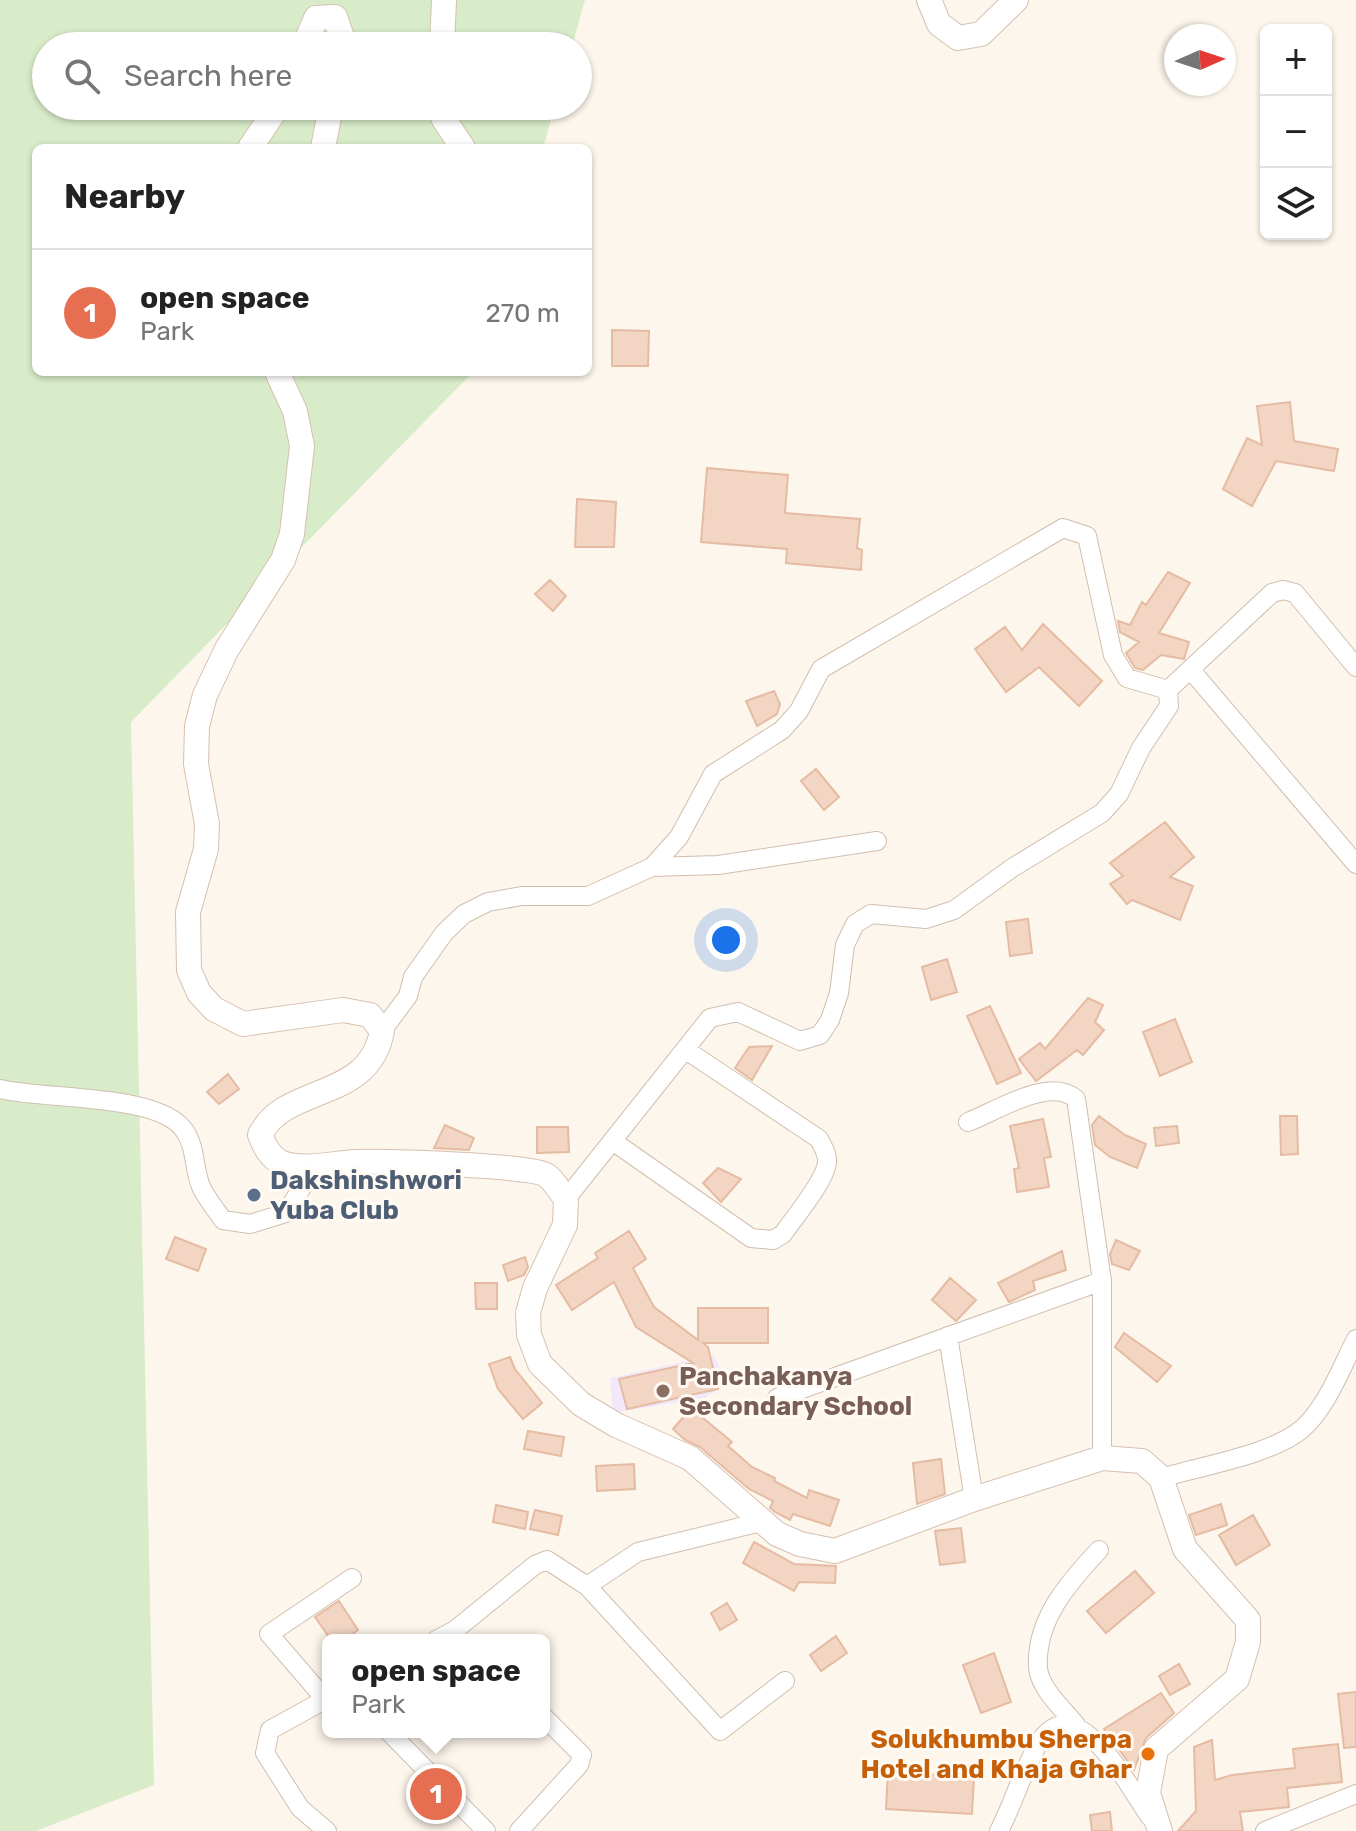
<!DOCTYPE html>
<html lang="en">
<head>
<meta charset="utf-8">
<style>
	:root { --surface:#fff; --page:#f2f2f2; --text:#222; --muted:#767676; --line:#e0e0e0; --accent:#e76f51 }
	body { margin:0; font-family:Rubik,sans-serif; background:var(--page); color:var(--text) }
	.controls { position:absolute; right:24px; top:24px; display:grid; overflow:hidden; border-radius:12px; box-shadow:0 2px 6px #0004 }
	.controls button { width:72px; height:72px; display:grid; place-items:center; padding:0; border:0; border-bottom:2px solid var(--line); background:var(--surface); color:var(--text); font:40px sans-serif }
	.compass { position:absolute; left:1164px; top:24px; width:72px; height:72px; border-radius:50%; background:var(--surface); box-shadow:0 2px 6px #0004; rotate:87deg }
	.you { position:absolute; left:726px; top:940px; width:28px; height:28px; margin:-20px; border:6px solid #fff; border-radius:50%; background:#1a73e8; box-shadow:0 0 0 12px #1a73e833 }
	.badge { display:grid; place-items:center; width:52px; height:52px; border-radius:50%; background:var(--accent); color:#fff; font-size:26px; font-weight:700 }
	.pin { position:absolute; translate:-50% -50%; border:4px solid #fff; box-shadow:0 2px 8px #0006 }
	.popup { position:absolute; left:322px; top:1634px; width:228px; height:104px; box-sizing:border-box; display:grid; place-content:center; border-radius:12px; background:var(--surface); filter:drop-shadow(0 2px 6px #0005); font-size:26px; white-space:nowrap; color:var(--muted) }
	.popup b { font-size:30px; color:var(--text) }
	.popup::after { content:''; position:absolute; left:50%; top:100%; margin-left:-16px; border:16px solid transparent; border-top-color:var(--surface) }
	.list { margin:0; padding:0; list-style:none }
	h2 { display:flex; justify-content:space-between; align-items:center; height:104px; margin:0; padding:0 32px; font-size:34px }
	h2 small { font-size:26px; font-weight:400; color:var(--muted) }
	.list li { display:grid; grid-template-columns:52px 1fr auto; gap:24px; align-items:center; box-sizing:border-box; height:128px; padding:0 32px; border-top:2px solid var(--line) }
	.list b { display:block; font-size:30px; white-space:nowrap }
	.list p { margin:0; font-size:26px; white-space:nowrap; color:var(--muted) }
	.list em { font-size:26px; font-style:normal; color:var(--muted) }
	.icon { flex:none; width:44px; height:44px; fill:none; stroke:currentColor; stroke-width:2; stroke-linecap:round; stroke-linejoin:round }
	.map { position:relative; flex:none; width:1356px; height:1831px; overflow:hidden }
	.search { position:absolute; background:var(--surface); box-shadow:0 2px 6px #0004; left:32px; top:32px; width:560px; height:88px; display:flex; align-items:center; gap:20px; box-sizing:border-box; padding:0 28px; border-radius:44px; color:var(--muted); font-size:30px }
	.panel { position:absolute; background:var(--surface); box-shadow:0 2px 6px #0004; left:32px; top:144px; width:560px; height:232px; border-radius:12px }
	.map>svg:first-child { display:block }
</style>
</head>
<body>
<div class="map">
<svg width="1356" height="1831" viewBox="0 0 1356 1831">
	<rect width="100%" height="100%" fill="#fdf6ec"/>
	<path fill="#f3e8fa" d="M 714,1355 L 727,1384 L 704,1398 L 613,1413 L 610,1378 Z"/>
	<path fill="#d8ecc9" d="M 0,0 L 585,0 L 572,46 L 46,46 L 46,106 L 555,106 L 543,148 L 36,148 L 36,372 L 473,372 L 131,722 L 154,1785 L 36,1831 L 0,1831 Z"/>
	<path fill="#f3d5c3" stroke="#e6bba3" stroke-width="2" d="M 612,330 L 649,331 L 648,366 L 612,366 Z
		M 1290,402 L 1294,441 L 1338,449 L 1334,471 L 1276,461 L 1252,506 L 1223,489 L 1247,438 L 1262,445 L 1257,406 Z
		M 707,468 L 788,475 L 785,513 L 860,519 L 857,548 L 862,550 L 861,570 L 786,563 L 787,549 L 701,542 Z
		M 577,499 L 616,502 L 614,547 L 575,547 Z
		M 1168,572 L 1190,583 L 1159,633 L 1189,642 L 1184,659 L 1161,655 L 1143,670 L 1135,668 L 1126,653 L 1139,642 L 1120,632 L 1118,621 L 1130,625 L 1142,602 L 1146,605 Z
		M 550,580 L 566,596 L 553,611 L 535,594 Z
		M 1043,624 L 1102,681 L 1079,706 L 1039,667 L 1006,692 L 975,649 L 1005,627 L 1022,650 Z
		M 774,691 L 780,704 L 777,714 L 757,726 L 746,701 Z
		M 816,769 L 839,797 L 824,810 L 801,781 Z
		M 1165,822 L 1194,857 L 1170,877 L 1193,886 L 1180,920 L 1132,900 L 1127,904 L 1110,884 L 1123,876 L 1110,863 Z
		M 1028,919 L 1032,953 L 1010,956 L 1006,922 Z
		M 947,959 L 957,992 L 931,1000 L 922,967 Z
		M 1088,998 L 1103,1005 L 1095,1022 L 1104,1030 L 1083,1055 L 1077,1050 L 1036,1081 L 1019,1059 L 1040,1043 L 1045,1049 Z
		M 990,1006 L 1021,1073 L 997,1084 L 967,1016 Z
		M 1175,1019 L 1192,1062 L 1160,1076 L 1143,1032 Z
		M 772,1046 L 752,1080 L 735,1068 L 749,1047 Z
		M 228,1074 L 239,1089 L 219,1104 L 207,1092 Z
		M 1099,1116 L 1125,1135 L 1146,1144 L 1137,1168 L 1110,1157 L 1095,1145 L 1092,1125 Z
		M 1280,1116 L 1297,1116 L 1298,1154 L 1281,1155 Z
		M 1043,1119 L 1051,1157 L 1044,1158 L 1049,1187 L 1017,1192 L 1014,1169 L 1019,1168 L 1010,1126 Z
		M 445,1125 L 474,1138 L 469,1150 L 434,1148 Z
		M 1177,1126 L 1179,1143 L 1156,1146 L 1154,1128 Z
		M 537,1127 L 568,1127 L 569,1152 L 537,1153 Z
		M 718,1168 L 741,1179 L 721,1202 L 703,1183 Z
		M 629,1231 L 646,1259 L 633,1268 L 654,1307 L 698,1340 L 698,1308 L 768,1308 L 768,1343 L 703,1343 L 708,1347 L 718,1389 L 627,1409 L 619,1379 L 693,1363 L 636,1327 L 614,1282 L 572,1310 L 556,1285 L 598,1258 L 595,1253 Z
		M 175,1237 L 206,1249 L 198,1271 L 166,1259 Z
		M 1116,1240 L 1140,1251 L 1129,1270 L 1112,1264 L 1110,1254 Z
		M 1062,1251 L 1066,1270 L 1033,1281 L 1035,1290 L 1009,1302 L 998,1283 Z
		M 525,1257 L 528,1267 L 524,1275 L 508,1281 L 503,1265 Z
		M 950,1278 L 976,1300 L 956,1321 L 932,1300 Z
		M 475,1283 L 497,1283 L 497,1309 L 476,1309 Z
		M 1124,1333 L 1171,1366 L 1157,1382 L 1115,1347 Z
		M 510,1357 L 515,1369 L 542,1403 L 523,1419 L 498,1389 L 489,1364 Z
		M 691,1408 L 732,1442 L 728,1446 L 752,1467 L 775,1478 L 774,1481 L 807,1498 L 809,1490 L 839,1500 L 830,1526 L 793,1514 L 790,1520 L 775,1512 L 770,1508 L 773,1501 L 749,1489 L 700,1447 L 685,1440 L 673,1429 Z
		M 528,1431 L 564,1437 L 561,1456 L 524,1449 Z
		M 941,1459 L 945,1494 L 917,1504 L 913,1463 Z
		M 634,1464 L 635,1489 L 597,1491 L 596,1466 Z
		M 1221,1504 L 1227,1525 L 1196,1535 L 1189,1515 Z
		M 496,1505 L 528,1512 L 525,1529 L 493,1522 Z
		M 535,1510 L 562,1516 L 558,1535 L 530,1529 Z
		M 1253,1515 L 1270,1545 L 1236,1565 L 1219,1535 Z
		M 961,1528 L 965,1562 L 940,1565 L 935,1531 Z
		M 754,1542 L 794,1564 L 836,1566 L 835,1583 L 799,1582 L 794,1591 L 743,1563 Z
		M 1135,1571 L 1154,1593 L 1106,1633 L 1087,1611 Z
		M 339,1601 L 358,1630 L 344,1640 L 331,1640 L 315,1617 Z
		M 727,1603 L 737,1620 L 720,1630 L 711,1613 Z
		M 836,1636 L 847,1653 L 821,1671 L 810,1655 Z
		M 994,1653 L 1011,1702 L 981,1713 L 963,1665 Z
		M 1179,1664 L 1190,1684 L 1170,1695 L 1159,1676 Z
		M 1356,1692 L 1356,1747 L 1344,1748 L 1338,1694 Z
		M 1161,1693 L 1174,1713 L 1146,1738 L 1134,1770 L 1104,1729 Z
		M 1212,1740 L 1215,1780 L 1232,1775 L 1295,1768 L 1293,1749 L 1338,1744 L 1342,1782 L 1287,1788 L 1289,1807 L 1240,1812 L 1243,1831 L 1178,1831 L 1196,1811 L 1194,1747 Z
		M 888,1772 L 974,1777 L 972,1814 L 886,1809 Z
		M 1110,1812 L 1112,1831 L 1092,1831 L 1090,1815 Z"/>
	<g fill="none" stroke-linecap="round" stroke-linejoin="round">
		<g stroke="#d1beb0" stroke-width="20">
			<path id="street" d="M 1190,669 L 1356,864
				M 1168,690 L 1272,593 L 1283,590 L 1295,593 L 1356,667
				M 652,867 L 718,865 L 877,841
				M 382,1031 L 408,996 L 413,977 L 444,933 L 464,914 L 488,902 L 522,896 L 588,896 L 652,867 L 679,837 L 713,774 L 782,730 L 799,711 L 821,669 L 1063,528 L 1087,536 L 1113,655 L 1127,678 L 1168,690 L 1169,706 L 1141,748 L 1119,794 L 1102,813 L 1012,868 L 954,910 L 926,919 L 871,914 L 855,924 L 845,945 L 839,993 L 830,1020 L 820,1035 L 800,1041 L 738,1012 L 710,1018 L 566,1199
				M 0,1089 C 44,1100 158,1093 184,1130 C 197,1148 193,1170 202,1189 C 208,1200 216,1210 223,1220 L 250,1224 L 286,1213 L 316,1165
				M 968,1122 C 997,1111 1049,1076 1076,1099 L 1102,1281 L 1102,1458
				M 614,1142 L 751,1238 L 773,1240 L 783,1234 C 794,1218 825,1181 827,1163 C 828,1154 823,1147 819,1139 L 686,1050
				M 948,1336 L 974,1499
				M 777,1398 L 1102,1281
				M 1161,1478 C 1200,1466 1271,1455 1302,1429 C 1327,1407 1341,1368 1356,1339
				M 587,1586 L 720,1731 L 785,1681
				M 436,1640 L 455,1630 L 535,1565 L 547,1560 L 587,1586 L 638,1552 L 761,1522
				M 325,1699 L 269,1634 L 352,1578
				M 1076,1725 C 1064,1710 1040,1689 1038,1668 C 1035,1620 1069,1582 1099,1550
				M 389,1732 L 486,1831
				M 327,1831 L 300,1808 L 265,1753 L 270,1730 L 328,1698
				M 519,1831 L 579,1765 L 582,1755 L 544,1717
				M 999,1831 C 1013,1804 1022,1773 1037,1746 C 1075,1680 1129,1788 1150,1817
				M 1265,1831 L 1356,1794"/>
		</g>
		<g stroke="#d6c0b0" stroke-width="26">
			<path id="secondary" d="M 929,0 L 939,24 L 958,38 L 981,34 L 1016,0
				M 304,46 L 316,18 L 335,17 L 345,46
				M 442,46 L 444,0
				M 443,106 L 443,118 L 463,148
				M 250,148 L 278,106
				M 323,148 L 331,106
				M 277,372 L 295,411 L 302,446 L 292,534 L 283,560 L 227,649 L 205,695 L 197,726 L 196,764 L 207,824 L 206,849 L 188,912 L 189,970 L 199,993 L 214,1009 L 243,1024 L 343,1010 L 370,1015 L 382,1031 C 369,1103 285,1083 260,1135 C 264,1145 270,1158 282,1163 C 303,1171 334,1163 356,1162 C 382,1161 531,1165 546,1175 C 554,1180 560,1192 566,1199 L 565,1225 L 535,1288 L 528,1313 L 529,1335 L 540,1364 L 581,1404 L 616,1425 L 690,1458 L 777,1534 L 800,1544 L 835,1551 L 974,1499 L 1102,1458 L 1142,1461 L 1161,1478 L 1185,1549 L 1248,1620 L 1248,1642 L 1237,1679 L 1156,1749 L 1148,1793 L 1160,1831"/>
		</g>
		<use href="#street" stroke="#fff" stroke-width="18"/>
		<use href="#secondary" stroke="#fff" stroke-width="24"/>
	</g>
	<circle fill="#5c6f8a" stroke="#fffaf3" stroke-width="3" cx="254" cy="1195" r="8"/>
	<circle fill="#8d6e63" stroke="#fffaf3" stroke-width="3" cx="663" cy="1391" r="8"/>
	<circle fill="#e8710a" stroke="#fffaf3" stroke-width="3" cx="1148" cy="1754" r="8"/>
	<g text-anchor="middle" stroke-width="6" stroke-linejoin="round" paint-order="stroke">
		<g font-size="26" font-weight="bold" fill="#4e5e75" stroke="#fffaf3" text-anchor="start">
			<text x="270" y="1189">Dakshinshwori<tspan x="270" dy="30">Yuba Club</tspan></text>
		</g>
		<g font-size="26" font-weight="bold" fill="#785e54" stroke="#fffaf3" text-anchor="start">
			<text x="679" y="1385">Panchakanya<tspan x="679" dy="30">Secondary School</tspan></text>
		</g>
		<g font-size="26" font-weight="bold" fill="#c56008" stroke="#fffaf3" text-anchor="end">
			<text x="1132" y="1748">Solukhumbu Sherpa<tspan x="1132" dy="30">Hotel and Khaja Ghar</tspan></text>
		</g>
	</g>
</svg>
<div class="controls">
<button>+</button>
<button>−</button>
<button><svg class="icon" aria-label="layers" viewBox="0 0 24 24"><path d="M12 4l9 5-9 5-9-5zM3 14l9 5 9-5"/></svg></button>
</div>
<svg class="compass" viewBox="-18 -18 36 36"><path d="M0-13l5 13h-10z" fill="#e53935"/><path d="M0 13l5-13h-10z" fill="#767676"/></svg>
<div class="you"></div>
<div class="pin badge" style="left:436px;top:1794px">1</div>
<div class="popup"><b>open space</b>Park</div>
<div class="search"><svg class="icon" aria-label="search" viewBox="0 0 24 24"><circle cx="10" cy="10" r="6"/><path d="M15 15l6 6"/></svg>Search here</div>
<section class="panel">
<h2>Nearby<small></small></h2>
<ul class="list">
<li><span class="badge">1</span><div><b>open space</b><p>Park</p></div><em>270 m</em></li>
</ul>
</section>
</div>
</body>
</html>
